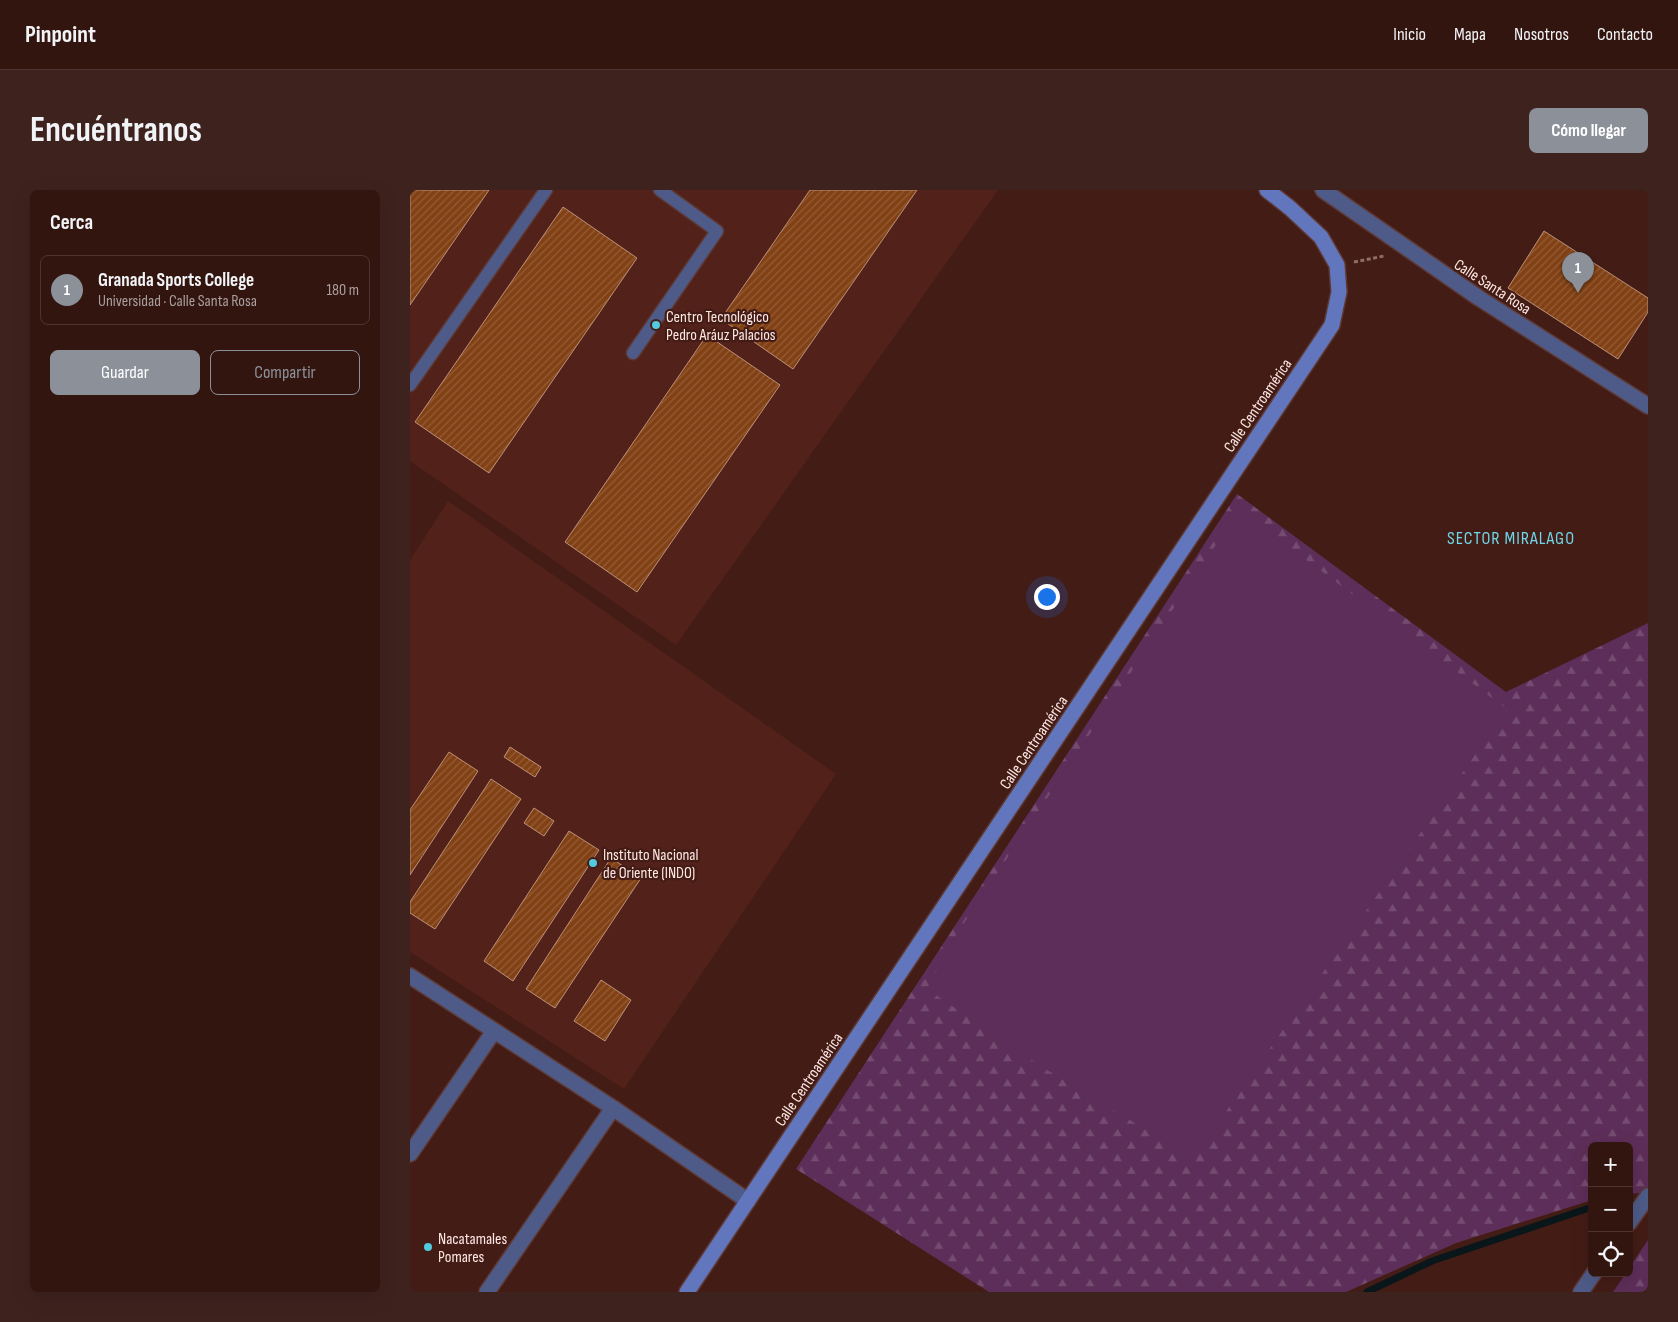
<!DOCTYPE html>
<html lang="es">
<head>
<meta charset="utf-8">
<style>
	:root { --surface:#331510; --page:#3e221e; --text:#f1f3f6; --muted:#a99f9f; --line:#4e3430; --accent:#8c9099 }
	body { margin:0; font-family:"Sofia Sans Condensed",sans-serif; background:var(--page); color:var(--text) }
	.controls { position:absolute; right:15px; bottom:15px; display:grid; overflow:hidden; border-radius:8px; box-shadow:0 5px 20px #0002 }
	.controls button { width:45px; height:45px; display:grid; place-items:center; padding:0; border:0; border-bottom:1px solid var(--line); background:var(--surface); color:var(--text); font:25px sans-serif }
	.you { position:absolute; left:636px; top:406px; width:18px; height:18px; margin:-12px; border:4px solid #fff; border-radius:50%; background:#1a73e8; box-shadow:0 0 0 8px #1a73e833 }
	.badge { display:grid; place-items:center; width:32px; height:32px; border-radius:50%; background:var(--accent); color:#fff; font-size:16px; font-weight:700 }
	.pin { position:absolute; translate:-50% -41px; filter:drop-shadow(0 1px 2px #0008) }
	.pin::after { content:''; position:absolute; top:26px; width:18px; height:15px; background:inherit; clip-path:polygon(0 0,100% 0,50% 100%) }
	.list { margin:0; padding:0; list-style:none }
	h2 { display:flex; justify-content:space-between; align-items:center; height:65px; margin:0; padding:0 20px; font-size:21px }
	h2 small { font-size:16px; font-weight:400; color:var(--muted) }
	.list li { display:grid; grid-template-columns:32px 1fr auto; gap:15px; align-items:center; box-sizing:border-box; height:70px; margin:0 10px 10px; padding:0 10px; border:1px solid var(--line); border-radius:8px }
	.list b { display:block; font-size:19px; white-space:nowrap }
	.list p { margin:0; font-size:16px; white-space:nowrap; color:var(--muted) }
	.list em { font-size:16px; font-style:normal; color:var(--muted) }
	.actions { display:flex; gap:10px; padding:15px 20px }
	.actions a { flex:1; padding:11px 0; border:1px solid var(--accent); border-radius:8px; text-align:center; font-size:18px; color:var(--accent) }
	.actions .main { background:var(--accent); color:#fff }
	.icon { flex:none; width:28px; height:28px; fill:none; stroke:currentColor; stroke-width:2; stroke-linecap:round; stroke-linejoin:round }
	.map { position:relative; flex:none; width:1238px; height:1102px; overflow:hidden; border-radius:8px }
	header { display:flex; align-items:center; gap:30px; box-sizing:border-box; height:70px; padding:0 25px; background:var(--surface); border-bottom:1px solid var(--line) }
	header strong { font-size:24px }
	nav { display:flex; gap:28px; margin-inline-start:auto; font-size:18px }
	.intro { display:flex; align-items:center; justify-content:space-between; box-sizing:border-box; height:120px; padding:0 30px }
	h1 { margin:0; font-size:35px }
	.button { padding:12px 22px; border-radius:8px; background:var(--accent); color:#fff; font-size:18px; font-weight:700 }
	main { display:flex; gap:30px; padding:0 30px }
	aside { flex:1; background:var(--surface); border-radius:8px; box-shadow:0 5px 20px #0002 }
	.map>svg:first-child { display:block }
</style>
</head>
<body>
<header>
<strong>Pinpoint</strong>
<nav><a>Inicio</a><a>Mapa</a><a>Nosotros</a><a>Contacto</a></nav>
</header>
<div class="intro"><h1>Encuéntranos</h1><a class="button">Cómo llegar</a></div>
<main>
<aside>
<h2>Cerca<small></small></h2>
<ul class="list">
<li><span class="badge">1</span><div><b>Granada Sports College</b><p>Universidad · Calle Santa Rosa</p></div><em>180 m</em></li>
</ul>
<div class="actions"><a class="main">Guardar</a><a>Compartir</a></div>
</aside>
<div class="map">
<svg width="1238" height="1102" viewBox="0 0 1238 1102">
	<defs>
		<pattern id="forest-firs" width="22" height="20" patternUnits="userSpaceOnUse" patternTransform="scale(1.25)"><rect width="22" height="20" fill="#5d2e59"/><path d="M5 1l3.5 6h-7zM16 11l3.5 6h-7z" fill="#754c71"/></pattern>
		<pattern id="building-hatch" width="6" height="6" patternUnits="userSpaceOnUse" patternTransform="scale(1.25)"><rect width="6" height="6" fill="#814114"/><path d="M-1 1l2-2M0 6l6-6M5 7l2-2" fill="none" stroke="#945c36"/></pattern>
	</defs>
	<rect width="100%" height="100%" fill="#441c16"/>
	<path fill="#51211a" d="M 0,0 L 588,0 L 266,455 L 0,271 Z
		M 38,311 L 426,584 L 214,899 L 0,762 L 0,370 Z"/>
	<path fill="url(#forest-firs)" d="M 827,304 L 1096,502 L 1238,433 L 1238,1002 L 1219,1004 L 1219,956 L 1182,956 L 1182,1010 L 1046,1053 L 936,1102 L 579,1102 L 386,979 Z
		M 1238,1050 L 1238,1102 L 1203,1102 L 1216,1083 L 1219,1083 L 1219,1078 Z"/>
	<path fill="#5d2e59" d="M 829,320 L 1097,519 L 789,960 L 771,961 L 637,880 L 517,799 L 538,757 Z"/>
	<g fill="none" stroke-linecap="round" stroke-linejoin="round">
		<path stroke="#09171a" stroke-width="7" d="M 1219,1013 L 1222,1013
			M 957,1102 L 1022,1071 L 1182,1017"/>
	</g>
	<path fill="url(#building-hatch)" stroke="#bd9179" d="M 0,0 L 79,0 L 0,115 Z
		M 400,0 L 507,0 L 383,179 L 311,129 Z
		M 153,17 L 227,68 L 79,283 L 5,232 Z
		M 1134,41 L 1238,108 L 1238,122 L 1208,169 L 1098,98 Z
		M 297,145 L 370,195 L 227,402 L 155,352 Z
		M 100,557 L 131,577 L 125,587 L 94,567 Z
		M 39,562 L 68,581 L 0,685 L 0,620 Z
		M 81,589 L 111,609 L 25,739 L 0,723 L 0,712 Z
		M 124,618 L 144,631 L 134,646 L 114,633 Z
		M 159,641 L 189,660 L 103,791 L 74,771 Z
		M 201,668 L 231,688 L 145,818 L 116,799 Z
		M 191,790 L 221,810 L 195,851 L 164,831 Z"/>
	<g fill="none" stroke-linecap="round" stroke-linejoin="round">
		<g stroke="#5e3833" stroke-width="15">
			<path id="lane" d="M 223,163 L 307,41 L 250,0
				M 0,195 L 136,0"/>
		</g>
		<g stroke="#5e3833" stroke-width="18">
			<path id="street" d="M 913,0 L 1069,108 L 1238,216
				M 0,786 L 203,918 L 338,1011
				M 0,964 L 84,841
				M 1219,1033 L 1238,1006
				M 77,1102 L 203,918
				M 1171,1102 L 1184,1083"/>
		</g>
		<g stroke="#5e3833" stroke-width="18">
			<path id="secondary" d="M 277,1102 L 922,135 L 929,102 L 927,75 L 911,47 L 880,18 L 857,0"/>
		</g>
		<path stroke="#8f6e69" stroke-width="3" stroke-dasharray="4 2.5" stroke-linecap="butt" d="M 944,72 L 974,66"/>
		<use href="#lane" stroke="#4e5b88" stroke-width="12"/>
		<use href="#street" stroke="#4e5b88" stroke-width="15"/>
		<use href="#secondary" stroke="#6176bd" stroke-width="15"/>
	</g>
	<g fill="#54cade" stroke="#441c16" stroke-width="2">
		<circle cx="246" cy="135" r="5"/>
		<circle cx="183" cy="673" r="5"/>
		<circle cx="18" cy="1057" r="5"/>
	</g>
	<g text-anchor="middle" stroke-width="4.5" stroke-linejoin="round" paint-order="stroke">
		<g font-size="16" fill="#fee7e3" stroke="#441c16">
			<text transform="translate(1083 96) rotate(33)" y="6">Calle Santa Rosa</text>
			<text transform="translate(847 215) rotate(-56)" y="6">Calle Centroamérica</text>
			<text transform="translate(623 552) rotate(-56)" y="6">Calle Centroamérica</text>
			<text transform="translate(398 889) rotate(-56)" y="6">Calle Centroamérica</text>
		</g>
		<g font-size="16" fill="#fee7e3" stroke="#441c16" text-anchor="start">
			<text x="256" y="132">Centro Tecnológico<tspan x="256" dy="18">Pedro Aráuz Palacios</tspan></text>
			<text x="193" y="670">Instituto Nacional<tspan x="193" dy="18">de Oriente (INDO)</tspan></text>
			<text x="28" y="1054">Nacatamales<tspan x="28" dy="18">Pomares</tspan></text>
		</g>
		<g font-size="18" letter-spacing="1" fill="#6fd7ea" stroke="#441c16">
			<text x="1101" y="354">SECTOR MIRALAGO</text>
		</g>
	</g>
</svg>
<div class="controls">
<button>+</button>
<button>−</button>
<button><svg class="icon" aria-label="locate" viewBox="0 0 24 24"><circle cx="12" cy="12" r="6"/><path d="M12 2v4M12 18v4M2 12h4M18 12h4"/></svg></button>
</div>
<div class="you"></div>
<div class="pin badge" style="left:1168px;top:103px">1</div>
</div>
</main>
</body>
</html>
